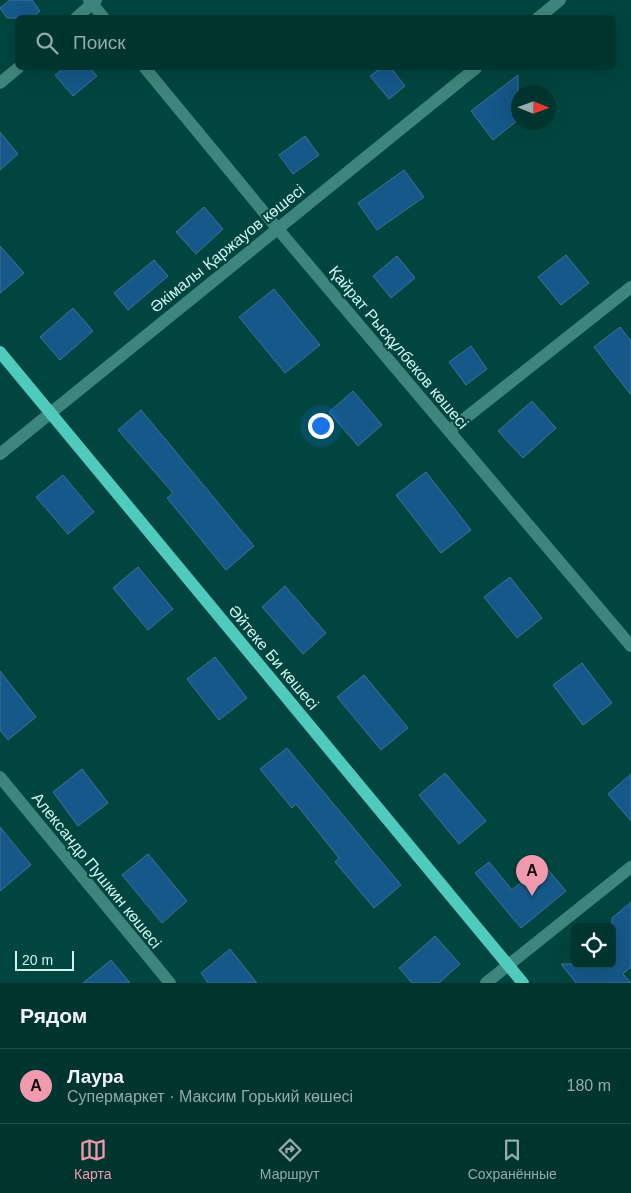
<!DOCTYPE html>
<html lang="ru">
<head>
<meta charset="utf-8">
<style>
	:root { --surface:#00342f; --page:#0a3c37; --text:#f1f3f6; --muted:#95aaaa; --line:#224f4b; --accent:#f29aad }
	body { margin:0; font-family:Helvetica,sans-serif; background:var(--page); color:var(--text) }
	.controls { position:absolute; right:15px; bottom:15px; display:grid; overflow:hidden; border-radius:8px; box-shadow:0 5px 20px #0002 }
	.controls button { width:45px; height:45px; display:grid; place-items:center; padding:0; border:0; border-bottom:1px solid var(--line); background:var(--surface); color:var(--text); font:25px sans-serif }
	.compass { position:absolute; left:511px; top:85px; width:45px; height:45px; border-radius:50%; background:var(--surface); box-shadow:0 5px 20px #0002; rotate:91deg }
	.scale { position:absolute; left:15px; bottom:12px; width:59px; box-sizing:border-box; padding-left:5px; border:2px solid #cff4ef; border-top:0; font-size:14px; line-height:18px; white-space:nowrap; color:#cff4ef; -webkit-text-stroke:4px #00453f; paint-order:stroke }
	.you { position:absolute; left:320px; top:425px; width:18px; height:18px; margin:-12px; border:4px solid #fff; border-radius:50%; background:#1a73e8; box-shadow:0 0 0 8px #1a73e833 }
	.badge { display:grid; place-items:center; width:32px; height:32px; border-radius:50%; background:var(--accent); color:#111; font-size:16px; font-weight:700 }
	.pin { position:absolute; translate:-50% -41px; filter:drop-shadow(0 1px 2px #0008) }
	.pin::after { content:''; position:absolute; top:26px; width:18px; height:15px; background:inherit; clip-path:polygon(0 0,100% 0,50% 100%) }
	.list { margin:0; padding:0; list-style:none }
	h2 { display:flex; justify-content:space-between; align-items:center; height:65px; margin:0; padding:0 20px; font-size:21px }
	h2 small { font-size:16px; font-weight:400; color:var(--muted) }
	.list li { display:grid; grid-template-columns:32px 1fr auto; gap:15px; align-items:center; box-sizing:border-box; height:75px; padding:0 20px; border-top:1px solid var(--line) }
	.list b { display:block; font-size:19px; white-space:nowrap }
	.list p { margin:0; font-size:16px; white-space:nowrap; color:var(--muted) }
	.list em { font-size:16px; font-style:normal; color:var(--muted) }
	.icon { flex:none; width:28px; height:28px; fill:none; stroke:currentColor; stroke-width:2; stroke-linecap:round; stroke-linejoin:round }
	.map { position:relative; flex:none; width:631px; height:983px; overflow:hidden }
	.search { position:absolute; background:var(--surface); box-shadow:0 5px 20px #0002; left:15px; right:15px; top:15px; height:55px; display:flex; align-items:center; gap:12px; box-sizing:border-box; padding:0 18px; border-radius:8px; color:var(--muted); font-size:19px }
	.sheet { height:140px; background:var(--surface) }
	nav { display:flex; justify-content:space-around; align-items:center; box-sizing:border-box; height:70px; border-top:1px solid var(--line); background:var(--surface); font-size:14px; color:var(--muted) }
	nav a { display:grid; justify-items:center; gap:2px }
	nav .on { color:var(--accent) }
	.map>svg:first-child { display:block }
</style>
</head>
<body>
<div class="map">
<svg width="631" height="983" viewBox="0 0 631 983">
	<rect width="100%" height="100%" fill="#00453f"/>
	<path fill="#155889" stroke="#447196" d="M 10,0 L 32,0 L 40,11 L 32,18 L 7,18 L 0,8 Z
		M 64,68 L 90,68 L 97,76 L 73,96 L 55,75 Z
		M 381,68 L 391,68 L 405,86 L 389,99 L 370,76 Z
		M 518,75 L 518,120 L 493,140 L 471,111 Z
		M 0,132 L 18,154 L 0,170 Z
		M 305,136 L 319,155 L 293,174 L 279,155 Z
		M 404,170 L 424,197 L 377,230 L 358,203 Z
		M 204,207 L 223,229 L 196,254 L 176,232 Z
		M 0,246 L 24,273 L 0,293 Z
		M 566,255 L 589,283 L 561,305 L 538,277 Z
		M 397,256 L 415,278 L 391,298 L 373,276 Z
		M 154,260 L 168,276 L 128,310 L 114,293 Z
		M 274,289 L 320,345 L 285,373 L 239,317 Z
		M 73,308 L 93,331 L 60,360 L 40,337 Z
		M 620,327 L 631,341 L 631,395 L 594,347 Z
		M 471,346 L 487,369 L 466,385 L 449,362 Z
		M 353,391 L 382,425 L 358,446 L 329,412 Z
		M 532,401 L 556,428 L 523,458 L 498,431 Z
		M 141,410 L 254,546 L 226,570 L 167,498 L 173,493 L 118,430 Z
		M 426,472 L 471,530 L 441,553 L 396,495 Z
		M 63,475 L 94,512 L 68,534 L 36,497 Z
		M 138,567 L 173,609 L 148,630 L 113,588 Z
		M 510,577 L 542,618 L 517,638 L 484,597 Z
		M 285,586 L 326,633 L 303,654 L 262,607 Z
		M 215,657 L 247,698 L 219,720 L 187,679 Z
		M 582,663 L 612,703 L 583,725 L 553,685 Z
		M 0,671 L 36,717 L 8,740 L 0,730 Z
		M 364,675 L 408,728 L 381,750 L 337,697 Z
		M 287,748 L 401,885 L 374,908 L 335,862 L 339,858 L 296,804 L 292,808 L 260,769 Z
		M 82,769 L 108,803 L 78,826 L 53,792 Z
		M 445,773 L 486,821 L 459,844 L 419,795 Z
		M 631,774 L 631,821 L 608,794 Z
		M 0,827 L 31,865 L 0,891 Z
		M 148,854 L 187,901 L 162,923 L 122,875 Z
		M 489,862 L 512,890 L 543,864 L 566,891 L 521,928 L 475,873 Z
		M 631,902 L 631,967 L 623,974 L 631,983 L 576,983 L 561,964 L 612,964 L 612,918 Z
		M 435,936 L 460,964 L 439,983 L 412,983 L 399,968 Z
		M 230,949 L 257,983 L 208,983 L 201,973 Z
		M 111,960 L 130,983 L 83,983 Z"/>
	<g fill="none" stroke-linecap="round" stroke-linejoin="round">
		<path stroke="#3e867d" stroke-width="12" d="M 89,0 L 104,18
			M 76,18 L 96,0
			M 538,18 L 560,0
			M 145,68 L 277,228 L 631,646
			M 0,83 L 18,68
			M 449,431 L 631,287
			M 0,454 L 476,68
			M 0,777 L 170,983
			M 486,983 L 631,867"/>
		<path stroke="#4fcabd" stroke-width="12" d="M 0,352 L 523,983"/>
	</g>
	<g text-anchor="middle" stroke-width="4.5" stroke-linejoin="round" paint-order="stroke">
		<g font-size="16" fill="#cff4ef" stroke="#00453f">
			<text transform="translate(227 248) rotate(-39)" y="6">Әкімалы Қаржауов көшесі</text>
			<text transform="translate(399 347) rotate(50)" y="6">Қайрат Рысқұлбеков көшесі</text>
			<text transform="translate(274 657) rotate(50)" y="6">Әйтеке Би көшесі</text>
			<text transform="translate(97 870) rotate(51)" y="6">Александр Пушкин көшесі</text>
		</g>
	</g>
</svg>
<div class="controls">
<button><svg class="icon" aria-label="locate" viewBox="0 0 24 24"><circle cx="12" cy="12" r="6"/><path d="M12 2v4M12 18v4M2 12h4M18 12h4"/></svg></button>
</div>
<svg class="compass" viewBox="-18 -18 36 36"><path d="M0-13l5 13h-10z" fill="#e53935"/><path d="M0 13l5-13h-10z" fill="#95aaaa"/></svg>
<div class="scale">20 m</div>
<div class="you"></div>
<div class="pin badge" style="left:532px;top:896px">A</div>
<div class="search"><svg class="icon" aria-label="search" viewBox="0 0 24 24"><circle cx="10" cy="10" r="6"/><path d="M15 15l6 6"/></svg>Поиск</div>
</div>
<section class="sheet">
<h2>Рядом<small></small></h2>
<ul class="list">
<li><span class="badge">A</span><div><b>Лаура</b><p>Супермаркет · Максим Горький көшесі</p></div><em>180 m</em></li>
</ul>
</section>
<nav>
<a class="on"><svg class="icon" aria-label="map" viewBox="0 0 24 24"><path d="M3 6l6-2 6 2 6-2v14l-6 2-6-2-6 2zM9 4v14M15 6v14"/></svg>Карта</a>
<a><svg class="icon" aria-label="directions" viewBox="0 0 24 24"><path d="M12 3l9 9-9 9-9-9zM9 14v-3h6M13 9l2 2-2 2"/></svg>Маршрут</a>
<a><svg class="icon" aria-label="saved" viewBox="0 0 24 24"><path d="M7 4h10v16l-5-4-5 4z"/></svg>Сохранённые</a>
</nav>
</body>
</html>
